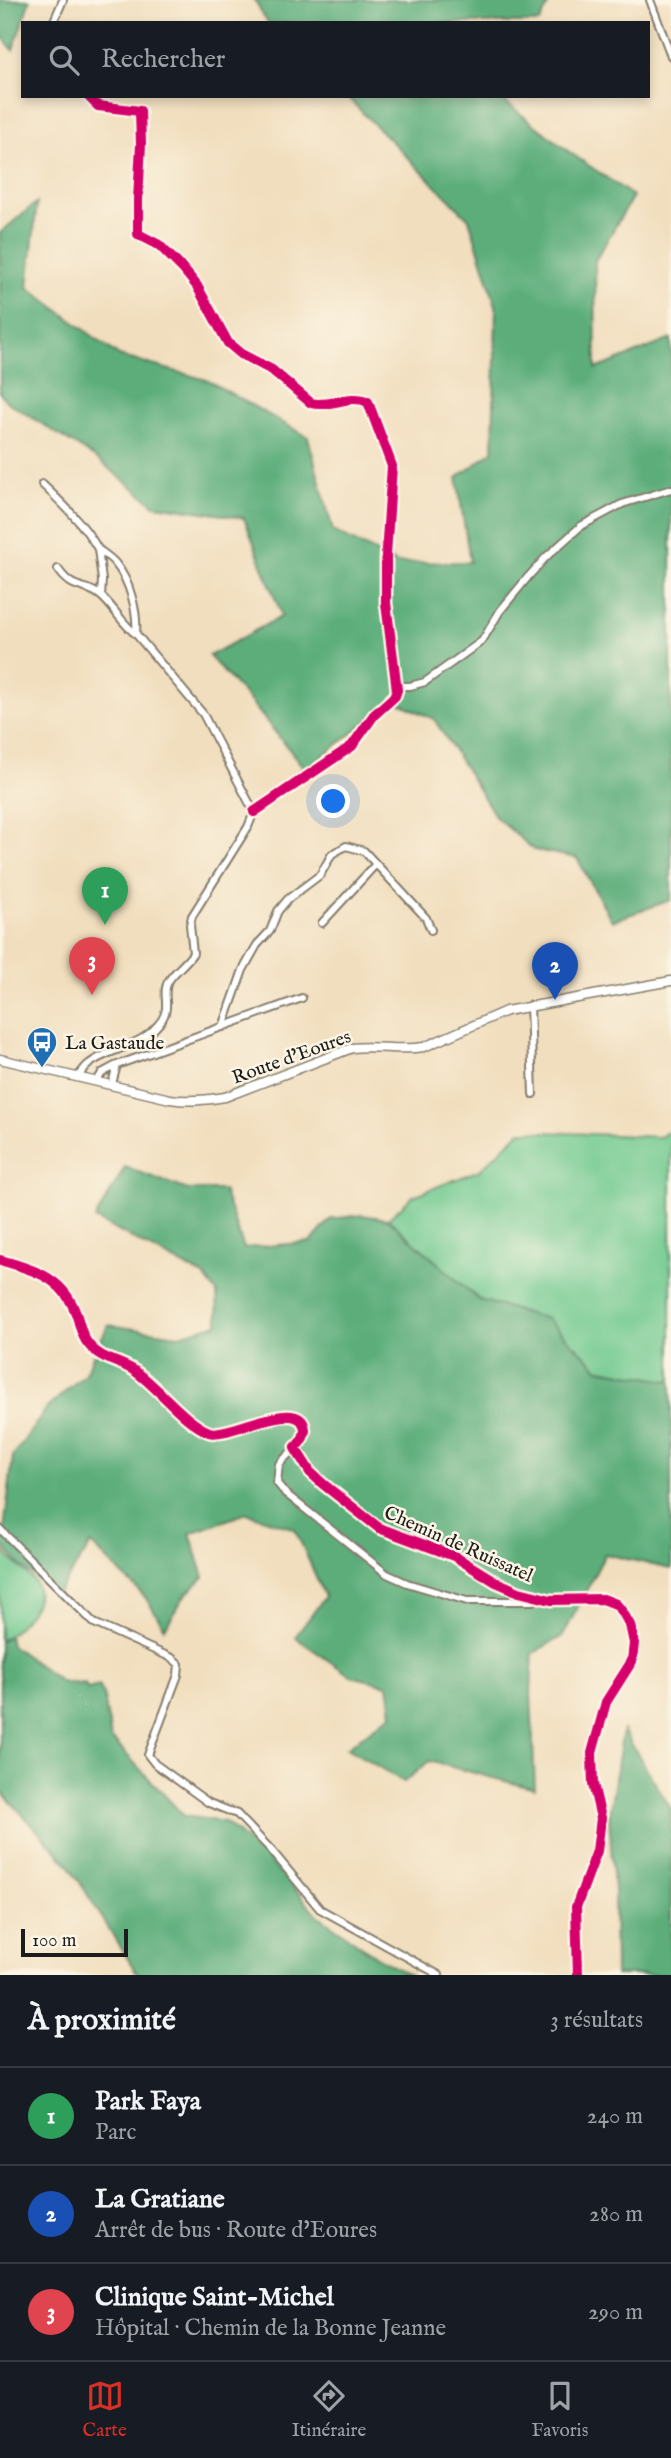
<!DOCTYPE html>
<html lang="fr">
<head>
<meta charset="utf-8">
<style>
	:root { --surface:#171b24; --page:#242831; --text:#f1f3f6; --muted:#9ea1a6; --line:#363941; --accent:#d93025 }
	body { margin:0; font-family:"IM FELL English",serif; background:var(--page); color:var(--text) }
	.scale { position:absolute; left:21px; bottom:18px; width:107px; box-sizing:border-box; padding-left:7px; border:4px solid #1c1c1c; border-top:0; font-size:19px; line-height:24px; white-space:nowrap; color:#1c1c1c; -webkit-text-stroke:5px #fcf5e5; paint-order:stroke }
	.you { position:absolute; left:334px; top:802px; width:24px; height:24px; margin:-18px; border:5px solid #fff; border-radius:50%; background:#1a73e8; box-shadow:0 0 0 10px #1a73e833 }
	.badge { display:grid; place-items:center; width:46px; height:46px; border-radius:50%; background:var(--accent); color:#fff; font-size:23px; font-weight:700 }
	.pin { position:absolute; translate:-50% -58px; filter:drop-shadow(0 2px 4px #0008) }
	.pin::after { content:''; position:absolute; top:37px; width:24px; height:21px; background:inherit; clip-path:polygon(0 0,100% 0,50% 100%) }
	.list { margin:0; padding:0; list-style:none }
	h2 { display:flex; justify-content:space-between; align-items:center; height:91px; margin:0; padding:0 28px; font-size:30px }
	h2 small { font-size:23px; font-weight:400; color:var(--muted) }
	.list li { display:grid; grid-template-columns:46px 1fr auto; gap:21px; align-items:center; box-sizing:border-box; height:98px; padding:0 28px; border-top:2px solid var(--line) }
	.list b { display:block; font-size:26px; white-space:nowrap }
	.list p { margin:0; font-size:23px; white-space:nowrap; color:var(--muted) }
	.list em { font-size:23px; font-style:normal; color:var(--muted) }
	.icon { flex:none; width:38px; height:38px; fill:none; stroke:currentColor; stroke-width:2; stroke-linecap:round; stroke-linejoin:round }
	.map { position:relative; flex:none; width:671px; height:1975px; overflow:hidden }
	.search { position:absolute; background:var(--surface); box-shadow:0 4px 10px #0003; left:21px; right:21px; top:21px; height:77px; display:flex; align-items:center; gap:18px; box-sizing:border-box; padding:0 24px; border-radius:0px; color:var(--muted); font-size:26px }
	.sheet { height:385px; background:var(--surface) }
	nav { display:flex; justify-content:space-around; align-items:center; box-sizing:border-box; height:98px; border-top:2px solid var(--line); background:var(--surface); font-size:19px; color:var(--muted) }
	nav a { display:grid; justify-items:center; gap:4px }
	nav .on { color:var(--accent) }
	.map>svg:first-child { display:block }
</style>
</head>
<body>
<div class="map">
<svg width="671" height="1975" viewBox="0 0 671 1975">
	<rect width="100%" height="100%" fill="#fcf5e5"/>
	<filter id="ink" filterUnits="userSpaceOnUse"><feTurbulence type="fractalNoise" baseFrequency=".0143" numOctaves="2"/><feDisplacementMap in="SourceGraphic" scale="14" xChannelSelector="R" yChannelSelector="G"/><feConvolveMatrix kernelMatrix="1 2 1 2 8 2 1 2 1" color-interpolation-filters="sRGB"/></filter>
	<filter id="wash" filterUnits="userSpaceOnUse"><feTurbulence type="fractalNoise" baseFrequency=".00686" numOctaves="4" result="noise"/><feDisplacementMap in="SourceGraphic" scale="28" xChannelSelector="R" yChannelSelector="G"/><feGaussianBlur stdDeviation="1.57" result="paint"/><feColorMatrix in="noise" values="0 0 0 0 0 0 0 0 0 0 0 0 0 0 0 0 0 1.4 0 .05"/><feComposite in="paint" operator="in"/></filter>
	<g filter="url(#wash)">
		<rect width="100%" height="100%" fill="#f1debe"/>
		<path fill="#70c98f" stroke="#467256" stroke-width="2" d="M 671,1130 L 671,1379 L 668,1381 L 599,1369 L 547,1319 L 479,1300 L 388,1219 L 413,1196 L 480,1170 L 521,1131 L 660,1137 Z
			M 0,1547 C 9,1560 22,1567 32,1579 C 51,1599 17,1631 0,1641 Z"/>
		<path fill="#5cad7a" stroke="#3c644b" stroke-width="2" d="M 0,0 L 30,0 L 13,50 L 0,34 Z
			M 255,0 L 551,0 L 539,23 L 269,23 L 263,16 Z
			M 346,96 L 498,96 L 568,151 L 633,196 L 595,261 L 596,369 L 671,339 L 671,450 L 667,455 L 671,460 L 671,900 L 612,921 L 577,858 L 534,850 L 496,817 L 434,719 L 395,701 L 305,769 L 251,702 L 209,656 L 282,616 L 244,518 L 155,505 L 97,459 L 6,401 L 0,393 L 0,233 L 37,202 L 28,287 L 119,356 L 207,380 L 308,437 L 333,531 L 397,563 L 470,562 L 457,478 L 493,451 L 496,306 L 469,219 Z
			M 125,1167 L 188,1190 L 223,1190 L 244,1248 L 311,1242 L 331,1219 L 362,1215 L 388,1219 L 479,1300 L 547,1319 L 599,1369 L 668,1381 L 671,1379 L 671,1569 L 605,1554 L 563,1636 L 533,1653 L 531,1693 L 535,1789 L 429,1761 L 404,1782 L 347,1748 L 392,1714 L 388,1685 L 351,1676 L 295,1637 L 325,1597 L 295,1529 L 247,1513 L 190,1533 L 204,1577 L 185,1595 L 165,1628 L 145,1597 L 91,1544 L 57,1594 L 21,1566 L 0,1543 L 4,1530 L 13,1456 L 47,1408 L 84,1375 L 108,1325 L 179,1335 L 218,1324 L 217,1293 L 204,1276 L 95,1219 Z
			M 9,1636 L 11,1645 L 62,1682 L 85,1684 L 87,1689 L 99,1686 L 104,1697 L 111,1738 L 184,1816 L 225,1822 L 268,1859 L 319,1916 L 377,1957 L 409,1975 L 138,1975 L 69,1865 L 0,1790 L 0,1641 Z
			M 623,1730 L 671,1809 L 671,1975 L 615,1975 L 614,1891 L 609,1816 Z"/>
	</g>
	<g filter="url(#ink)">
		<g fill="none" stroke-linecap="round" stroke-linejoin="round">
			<g stroke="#867d6d" stroke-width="10">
				<path id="minor" d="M 650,0 L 671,56
					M 53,23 L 63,0
					M 88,96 L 98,106 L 140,111 L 141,144 L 138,200 L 138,234 L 159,245 L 184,270 L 197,286 L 228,343 L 241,354 L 272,370 L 311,403 C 330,408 350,393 368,402 L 392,466 L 386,555 L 386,603 L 397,690 L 395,696 L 374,715 L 352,746 L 254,812
					M 42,484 C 63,504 83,523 98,549
					M 58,569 C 73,592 85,583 101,596 C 114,607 122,624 136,634
					M 397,686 L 410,686 L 425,682 L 482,641 L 500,611 L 528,577 L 546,557 L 581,526 L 622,504 L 671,489
					M 322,923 L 376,864
					M 530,1005 L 533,1094
					M 223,1027 L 243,970 L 257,945 L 270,931 L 278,911 L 288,899 L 320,875 L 332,854 L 346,846 L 364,851 L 426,918 L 431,930
					M 78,1076 C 82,1072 85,1067 89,1064 C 108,1049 137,1048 156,1027 C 175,1008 160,996 168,982 C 174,971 186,964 193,953 L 190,925 L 192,916 L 248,827 L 254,812 L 203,714 L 136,634 C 138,612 130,581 115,563 C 111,558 103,553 98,549 L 102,580 L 101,596
					M 97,1081 L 102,1073 L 117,1065 L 302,998
					M 112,1084 L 117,1065
					M 0,1260 C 32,1269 62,1277 75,1311 C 80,1322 80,1335 89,1345 C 101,1360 120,1361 135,1371 C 158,1387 185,1423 209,1432 C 227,1439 302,1394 305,1430 C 305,1437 299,1444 295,1448 L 310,1472 L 323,1484 L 379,1528 L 454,1556 L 496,1582 L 519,1592 L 551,1600 L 603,1599 L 616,1604 L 622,1611 L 630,1625 L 634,1643 L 632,1661 L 606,1702 L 592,1753 L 593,1784 L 601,1818 L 597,1851 L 576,1907 L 578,1975
					M 295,1448 L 279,1464 L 277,1483 L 285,1493 L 387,1574 L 407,1583 L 467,1601 L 532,1601 L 542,1597
					M 0,1529 L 94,1623 L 172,1658 L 179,1664 L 178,1675 L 148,1755 L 155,1764 L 209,1803 L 237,1814 L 272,1851 L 320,1909 L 439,1975"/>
			</g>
			<g stroke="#867d6d" stroke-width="11">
				<path id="tertiary" d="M 0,1059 L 170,1099 C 189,1102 206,1100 225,1097 L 352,1048 C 376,1045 400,1051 424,1047 L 506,1011 L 671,981"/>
			</g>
			<use href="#minor" stroke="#fff" stroke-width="6"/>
			<use href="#tertiary" stroke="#fff" stroke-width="8"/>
			<g stroke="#fcf5e5" stroke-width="15">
				<path id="cycleway" d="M 88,96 L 98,106 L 140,111 L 141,144 L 138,200 L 138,234 L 159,245 L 184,270 L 197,286 L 228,343 L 241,354 L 272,370 L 311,403 C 330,408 350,393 368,402 L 392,466 L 386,555 L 386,603 L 397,690 L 395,696 L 374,715 L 352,746 L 254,812
					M 0,1260 C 32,1269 62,1277 75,1311 C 80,1322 80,1335 89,1345 C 101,1360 120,1361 135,1371 C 158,1387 185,1423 209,1432 C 227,1439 302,1394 305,1430 C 305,1437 299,1444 295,1448 L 310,1472 L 323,1484 L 379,1528 L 454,1556 L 496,1582 L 519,1592 L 551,1600 L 603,1599 L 616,1604 L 622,1611 L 630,1625 L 634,1643 L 632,1661 L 606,1702 L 592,1753 L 593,1784 L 601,1818 L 597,1851 L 576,1907 L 578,1975"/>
			</g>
			<use href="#cycleway" stroke="#d6006c" stroke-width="10"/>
		</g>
	</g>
	<defs>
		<g id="bus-pin" transform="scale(1.575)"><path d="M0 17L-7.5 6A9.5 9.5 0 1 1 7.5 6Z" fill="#1f6fb2" stroke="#fcf5e5"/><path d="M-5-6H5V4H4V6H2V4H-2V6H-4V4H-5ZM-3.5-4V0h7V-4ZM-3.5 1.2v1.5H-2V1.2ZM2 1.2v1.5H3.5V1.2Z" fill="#fff"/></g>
	</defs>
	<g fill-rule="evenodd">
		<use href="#bus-pin" x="42" y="1042"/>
	</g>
	<g text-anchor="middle" stroke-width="5" stroke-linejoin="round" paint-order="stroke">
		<g font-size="19" fill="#1c1c1c" stroke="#fcf5e5" text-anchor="start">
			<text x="65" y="1049">La Gastaude</text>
		</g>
		<g font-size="19" fill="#1c1c1c" stroke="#fcf5e5">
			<text transform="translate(291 1056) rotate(-20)" y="7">Route d'Eoures</text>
			<text transform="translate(459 1543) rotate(24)" y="7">Chemin de Ruissatel</text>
		</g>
	</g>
</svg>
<div class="scale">100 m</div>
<div class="you"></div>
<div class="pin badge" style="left:105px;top:925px;background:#2e9e5b">1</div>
<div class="pin badge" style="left:555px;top:1000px;background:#1a4fb4">2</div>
<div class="pin badge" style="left:92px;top:995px;background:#e0444e">3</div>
<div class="search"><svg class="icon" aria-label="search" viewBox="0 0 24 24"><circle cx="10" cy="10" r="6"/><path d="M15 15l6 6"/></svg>Rechercher</div>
</div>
<section class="sheet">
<h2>À proximité<small>3 résultats</small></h2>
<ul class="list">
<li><span class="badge" style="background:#2e9e5b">1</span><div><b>Park Faya</b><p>Parc</p></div><em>240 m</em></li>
<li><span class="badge" style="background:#1a4fb4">2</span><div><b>La Gratiane</b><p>Arrêt de bus · Route d'Eoures</p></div><em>280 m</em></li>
<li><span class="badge" style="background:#e0444e">3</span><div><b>Clinique Saint-Michel</b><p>Hôpital · Chemin de la Bonne Jeanne</p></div><em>290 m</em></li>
</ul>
</section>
<nav>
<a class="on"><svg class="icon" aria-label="map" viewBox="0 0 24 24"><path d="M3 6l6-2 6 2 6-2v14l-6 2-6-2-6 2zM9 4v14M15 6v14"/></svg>Carte</a>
<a><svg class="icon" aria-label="directions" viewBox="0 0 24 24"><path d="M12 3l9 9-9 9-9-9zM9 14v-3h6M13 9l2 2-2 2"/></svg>Itinéraire</a>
<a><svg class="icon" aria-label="saved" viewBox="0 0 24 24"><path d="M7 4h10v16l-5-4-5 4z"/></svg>Favoris</a>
</nav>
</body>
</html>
